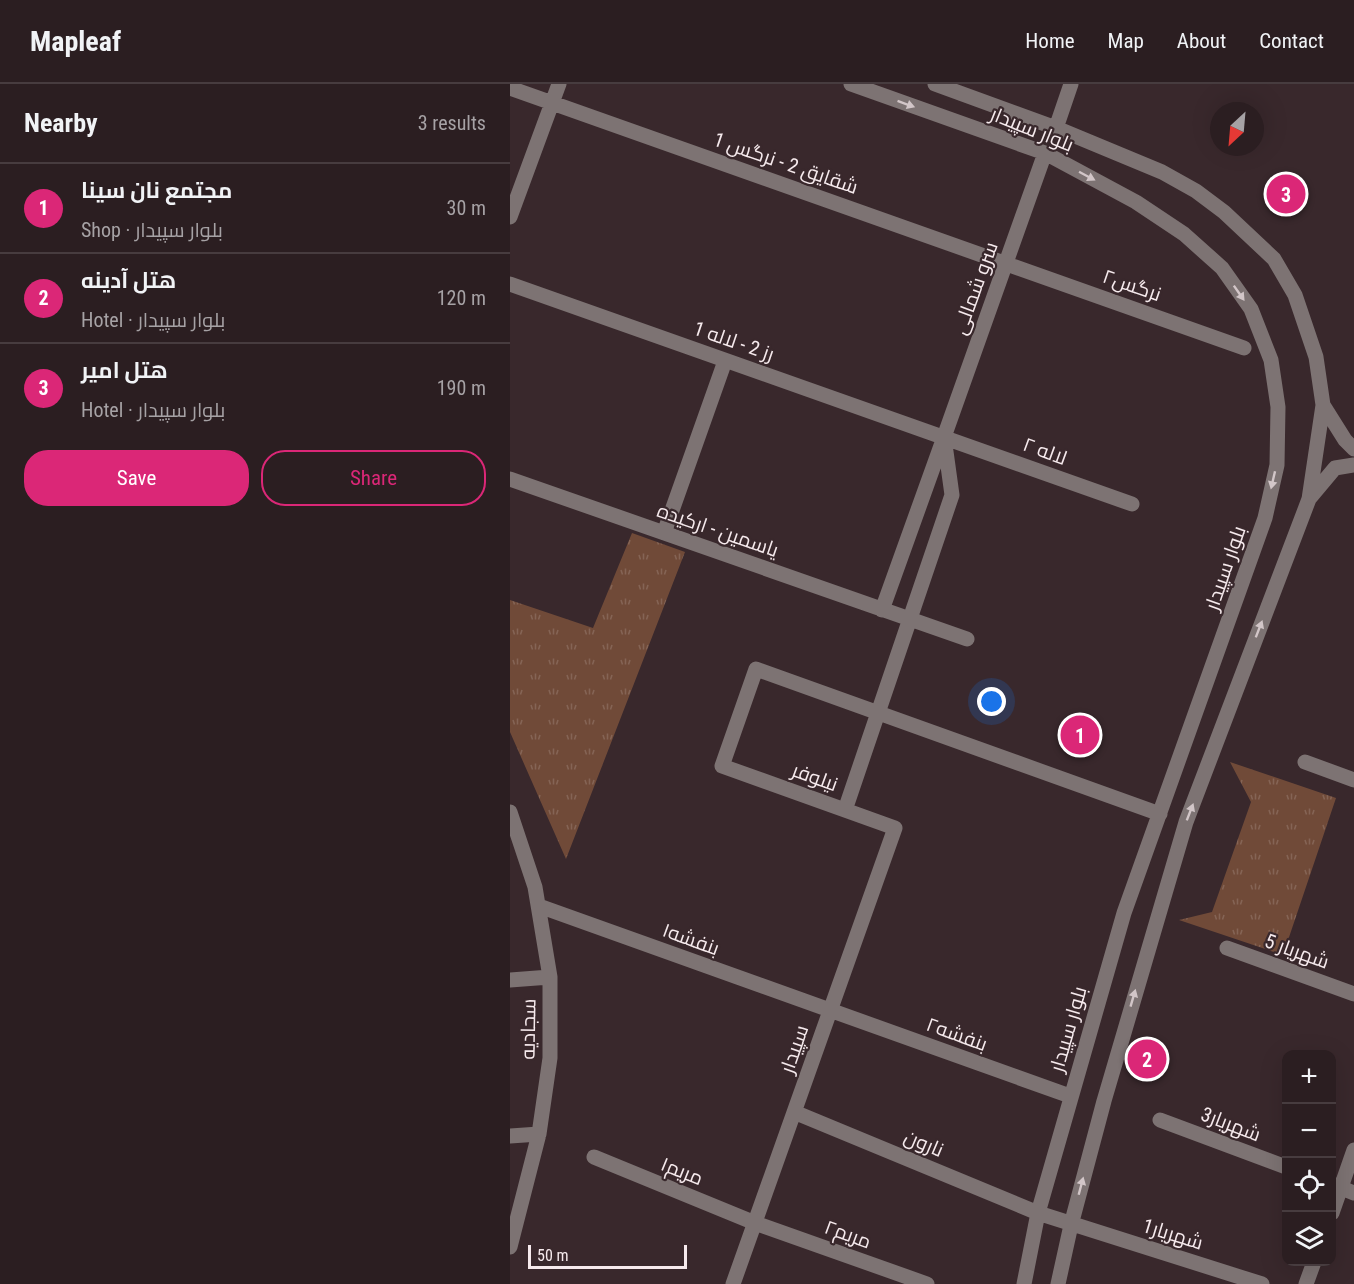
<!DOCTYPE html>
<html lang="en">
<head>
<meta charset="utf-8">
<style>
	:root { --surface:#2b1e21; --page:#372b2e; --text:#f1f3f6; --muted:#a6a2a5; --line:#473c3f; --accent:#db2777 }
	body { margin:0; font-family:"Roboto Condensed",Cairo,sans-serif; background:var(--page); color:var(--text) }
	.controls { position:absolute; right:18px; bottom:18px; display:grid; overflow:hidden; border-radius:12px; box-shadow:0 6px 24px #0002 }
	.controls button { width:54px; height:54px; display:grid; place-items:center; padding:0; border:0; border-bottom:2px solid var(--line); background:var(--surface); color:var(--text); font:30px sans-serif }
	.compass { position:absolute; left:700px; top:18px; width:54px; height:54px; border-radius:50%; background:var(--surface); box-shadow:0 6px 24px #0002; rotate:206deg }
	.scale { position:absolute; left:18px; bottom:15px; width:159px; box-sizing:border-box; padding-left:6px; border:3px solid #f6eaed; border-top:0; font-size:16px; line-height:21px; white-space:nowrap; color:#f6eaed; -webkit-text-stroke:4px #39282c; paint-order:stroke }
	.you { position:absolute; left:482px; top:618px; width:21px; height:21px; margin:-15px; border:4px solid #fff; border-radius:50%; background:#1a73e8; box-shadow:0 0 0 9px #1a73e833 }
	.badge { display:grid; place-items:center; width:39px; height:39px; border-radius:50%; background:var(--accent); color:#fff; font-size:20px; font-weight:700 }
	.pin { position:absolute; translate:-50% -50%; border:3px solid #fff; box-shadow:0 2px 6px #0006 }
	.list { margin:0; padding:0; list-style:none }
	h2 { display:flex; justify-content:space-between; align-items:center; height:78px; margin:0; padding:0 24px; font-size:26px }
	h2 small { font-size:20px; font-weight:400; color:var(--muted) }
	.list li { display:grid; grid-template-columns:39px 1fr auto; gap:18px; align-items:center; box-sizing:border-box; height:90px; padding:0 24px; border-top:2px solid var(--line) }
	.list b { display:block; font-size:22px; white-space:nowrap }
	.list p { margin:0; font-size:20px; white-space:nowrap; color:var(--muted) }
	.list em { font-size:20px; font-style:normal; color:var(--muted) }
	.actions { display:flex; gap:12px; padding:18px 24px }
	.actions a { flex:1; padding:14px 0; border:2px solid var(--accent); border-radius:24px; text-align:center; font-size:21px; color:var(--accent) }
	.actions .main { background:var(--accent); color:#fff }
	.icon { flex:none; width:33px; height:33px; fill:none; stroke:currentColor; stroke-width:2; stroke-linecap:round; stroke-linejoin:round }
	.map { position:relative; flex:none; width:844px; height:1200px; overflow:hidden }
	header { display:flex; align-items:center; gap:36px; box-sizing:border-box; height:84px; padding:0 30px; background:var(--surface); border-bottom:2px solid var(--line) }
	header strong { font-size:28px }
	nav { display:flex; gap:33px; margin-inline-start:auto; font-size:21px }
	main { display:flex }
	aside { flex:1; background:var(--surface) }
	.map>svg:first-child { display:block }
</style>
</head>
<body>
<header>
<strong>Mapleaf</strong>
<nav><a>Home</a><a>Map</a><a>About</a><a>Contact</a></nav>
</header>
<main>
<aside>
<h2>Nearby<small>3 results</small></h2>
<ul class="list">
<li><span class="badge">1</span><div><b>مجتمع نان سینا</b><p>Shop · بلوار سپیدار</p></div><em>30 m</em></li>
<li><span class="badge">2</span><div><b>هتل آدینه</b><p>Hotel · بلوار سپیدار</p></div><em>120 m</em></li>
<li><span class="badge">3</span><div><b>هتل امیر</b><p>Hotel · بلوار سپیدار</p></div><em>190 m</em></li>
</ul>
<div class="actions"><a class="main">Save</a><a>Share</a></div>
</aside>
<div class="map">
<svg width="844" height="1200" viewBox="0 0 844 1200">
	<defs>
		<pattern id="park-tufts" width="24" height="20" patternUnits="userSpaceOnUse" patternTransform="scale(1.5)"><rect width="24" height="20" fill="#704a38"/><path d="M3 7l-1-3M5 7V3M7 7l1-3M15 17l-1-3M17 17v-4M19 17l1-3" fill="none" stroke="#856455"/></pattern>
	</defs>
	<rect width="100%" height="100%" fill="#39282c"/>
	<path fill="url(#park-tufts)" d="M 122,449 L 175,468 L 56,775 L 0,648 L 0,516 L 83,544 Z
		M 720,678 L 826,714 L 773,871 L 669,836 L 702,828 L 741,718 Z"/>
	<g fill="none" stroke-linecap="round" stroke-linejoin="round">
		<path stroke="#7d7373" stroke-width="15" d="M 341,0 L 535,69 L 626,118 L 674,150 L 712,184 L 741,225 L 761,276 L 768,323 L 767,381 L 755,434 L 614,829 L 528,1129 L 514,1200
			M 425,0 L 546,44 L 652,88 L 686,107 L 714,128 L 764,175 L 785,211 L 806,273 L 813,321 L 799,415 L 676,738 L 594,1017 L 561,1141 L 548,1200
			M 0,4 L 734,264
			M 546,44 L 561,0
			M 0,133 L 49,0
			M 0,200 L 622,420
			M 813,321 L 835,356 L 844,365
			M 0,395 L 457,555
			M 799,415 L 825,384 L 844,381
			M 154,449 L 215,277
			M 372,526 L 433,356
			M 795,678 L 844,696
			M 335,726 L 442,411 L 434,353 L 535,69
			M 0,728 L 25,803 L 40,893 L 40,974 L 29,1050 L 0,1163
			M 29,822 L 560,1012
			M 717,864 L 844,910
			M 0,896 L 40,893
			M 284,1028 L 528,1129 L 752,1200
			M 650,1036 L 776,1083
			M 0,1052 L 29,1050
			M 84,1073 L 245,1139 L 417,1200
			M 822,1100 L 844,1109
			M 822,1129 L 844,1066
			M 223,1200 L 385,744 L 212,682 L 246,585 L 650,730
			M 796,1200 L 804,1178"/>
	</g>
	<defs><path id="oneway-solid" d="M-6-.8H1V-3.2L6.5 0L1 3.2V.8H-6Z" transform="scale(1.5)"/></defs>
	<g fill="#d2c6c8">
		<use href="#oneway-solid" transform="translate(396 20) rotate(20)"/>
		<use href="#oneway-solid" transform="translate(577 92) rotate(28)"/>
		<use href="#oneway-solid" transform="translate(729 209) rotate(55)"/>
		<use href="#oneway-solid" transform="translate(763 396) rotate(103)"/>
		<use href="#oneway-solid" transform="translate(749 545) rotate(-69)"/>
		<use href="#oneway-solid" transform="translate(680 728) rotate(-69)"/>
		<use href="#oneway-solid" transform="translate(623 914) rotate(-74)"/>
		<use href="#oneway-solid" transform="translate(571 1102) rotate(-75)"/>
	</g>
	<g text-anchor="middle" stroke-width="4.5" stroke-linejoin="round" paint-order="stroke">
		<g font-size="20" fill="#f6eaed" stroke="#39282c">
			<text transform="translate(522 45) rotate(22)" y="7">بلوار سپیدار</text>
			<text transform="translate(276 79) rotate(19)" y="7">شقایق 2 - نرگس 1</text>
			<text transform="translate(622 201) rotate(19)" y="7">نرگس۲</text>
			<text transform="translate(465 204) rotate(-70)" y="7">سرو شمالی</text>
			<text transform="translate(224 257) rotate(19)" y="7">رز 2 - لاله 1</text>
			<text transform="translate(535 367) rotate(20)" y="7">لاله ۲</text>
			<text transform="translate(208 446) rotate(19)" y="7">یاسمین - ارکیده</text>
			<text transform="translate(715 484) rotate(-71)" y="7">بلوار سپیدار</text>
			<text transform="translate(305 693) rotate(20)" y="7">نیلوفر</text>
			<text transform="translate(181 855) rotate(20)" y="7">بنفشه۱</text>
			<text transform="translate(787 867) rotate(20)" y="7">شهریار 5</text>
			<text transform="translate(18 945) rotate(-89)" y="7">سجادیه</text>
			<text transform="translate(558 945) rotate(-74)" y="7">بلوار سپیدار</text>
			<text transform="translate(447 950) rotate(20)" y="7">بنفشه۲</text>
			<text transform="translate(284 965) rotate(-71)" y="7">سپیدار</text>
			<text transform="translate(721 1040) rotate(21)" y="7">شهریار3</text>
			<text transform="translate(414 1059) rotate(23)" y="7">نارون</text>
			<text transform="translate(172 1087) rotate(22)" y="7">مریم۱</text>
			<text transform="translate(338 1150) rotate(20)" y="7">مریم۲</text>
			<text transform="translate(663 1150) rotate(17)" y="7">شهریار1</text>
		</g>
	</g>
</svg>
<div class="controls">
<button>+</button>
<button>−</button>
<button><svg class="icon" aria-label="locate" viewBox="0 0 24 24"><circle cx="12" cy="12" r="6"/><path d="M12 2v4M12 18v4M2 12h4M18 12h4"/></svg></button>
<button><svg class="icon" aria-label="layers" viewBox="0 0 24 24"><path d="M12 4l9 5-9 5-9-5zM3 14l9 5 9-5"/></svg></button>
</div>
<svg class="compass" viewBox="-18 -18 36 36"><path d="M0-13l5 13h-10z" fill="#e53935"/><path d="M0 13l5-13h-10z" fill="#a6a2a5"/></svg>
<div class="scale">50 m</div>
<div class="you"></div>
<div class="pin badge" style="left:570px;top:651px">1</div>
<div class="pin badge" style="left:637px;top:975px">2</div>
<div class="pin badge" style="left:776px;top:110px">3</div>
</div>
</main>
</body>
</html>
